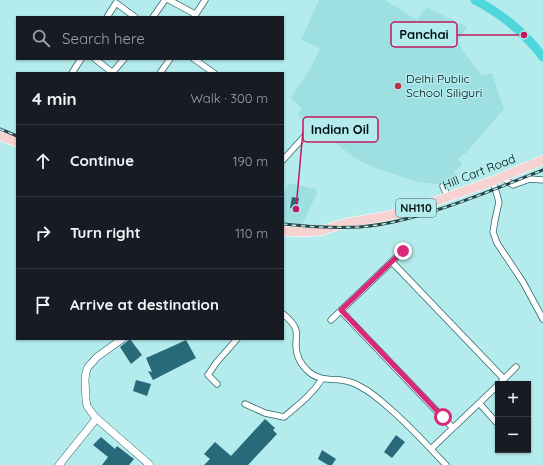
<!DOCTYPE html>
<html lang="en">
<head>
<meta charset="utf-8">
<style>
	:root { --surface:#171b24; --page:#242831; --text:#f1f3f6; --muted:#9ea1a6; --line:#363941 }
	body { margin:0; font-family:Quicksand,sans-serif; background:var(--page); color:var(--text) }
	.controls { position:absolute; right:12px; bottom:12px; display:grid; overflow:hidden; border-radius:0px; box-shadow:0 1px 3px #0004 }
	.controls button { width:36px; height:36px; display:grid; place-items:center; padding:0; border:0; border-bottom:1px solid var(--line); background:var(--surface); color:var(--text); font:20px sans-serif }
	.stop { position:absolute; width:12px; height:12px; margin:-9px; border:3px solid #db2777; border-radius:50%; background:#fff }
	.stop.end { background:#db2777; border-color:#fff; box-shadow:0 1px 4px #0008 }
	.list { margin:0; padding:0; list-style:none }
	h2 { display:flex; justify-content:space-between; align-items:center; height:52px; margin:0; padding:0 16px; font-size:17px }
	h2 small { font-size:13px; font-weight:400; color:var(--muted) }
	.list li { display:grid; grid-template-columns:26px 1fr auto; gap:12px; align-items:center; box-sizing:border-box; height:72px; padding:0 16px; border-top:1px solid var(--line) }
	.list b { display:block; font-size:15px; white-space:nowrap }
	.list em { font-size:13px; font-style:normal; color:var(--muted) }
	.icon { flex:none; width:22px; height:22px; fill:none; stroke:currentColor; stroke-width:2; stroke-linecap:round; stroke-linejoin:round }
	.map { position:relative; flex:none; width:543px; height:465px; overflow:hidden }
	.search { position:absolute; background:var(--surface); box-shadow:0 1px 3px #0004; left:16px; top:16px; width:268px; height:44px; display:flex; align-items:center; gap:10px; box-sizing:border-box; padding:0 14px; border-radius:0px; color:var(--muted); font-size:15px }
	.panel { position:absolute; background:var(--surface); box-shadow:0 1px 3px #0004; left:16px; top:72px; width:268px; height:268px; border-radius:0px }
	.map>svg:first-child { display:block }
</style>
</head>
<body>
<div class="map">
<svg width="543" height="465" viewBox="0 0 543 465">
	<rect width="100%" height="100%" fill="#b4eced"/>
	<path fill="#9edfe1" d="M 319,0 L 385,0 L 417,20 L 426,7 L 467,27 L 457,42 L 481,75 L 492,73 L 504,109 L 466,153 L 458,158 L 462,166 L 454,171 L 457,178 L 441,187 L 439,184 L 418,182 L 378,169 L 356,159 L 317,129 L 314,131 L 297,114 L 302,109 L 291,98 L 311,68 L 320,48 L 301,40 Z
		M 289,183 L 316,189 L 317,193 L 302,225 L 283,223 L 283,194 Z"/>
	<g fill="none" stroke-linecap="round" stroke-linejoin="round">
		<path stroke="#4dd7db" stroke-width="9" d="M 475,0 C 502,14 525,33 543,57"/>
	</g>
	<path fill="#28697a" d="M 292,197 L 299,198 L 297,209 L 290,208 Z
		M 130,339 L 142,355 L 131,364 L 120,347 Z
		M 186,340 L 196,358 L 153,380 L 148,371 L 152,372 L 146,358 L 173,346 Z
		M 136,380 L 151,384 L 147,396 L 133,391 Z
		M 265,419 L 275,428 L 273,430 L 277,434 L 248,465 L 204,465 L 210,459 L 204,454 L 215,442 L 231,456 Z
		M 396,435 L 405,442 L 392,458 L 384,452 Z
		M 101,437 L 115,449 L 117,446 L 134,459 L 129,465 L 102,465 L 108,457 L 93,445 Z
		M 322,450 L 336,459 L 332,465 L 328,465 L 318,459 Z"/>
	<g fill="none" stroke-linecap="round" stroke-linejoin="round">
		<g stroke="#316668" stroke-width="7">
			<path id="minor" d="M 169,0 L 195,14
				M 107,17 L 116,3 L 135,17
				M 153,17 L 165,0
				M 194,17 L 205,0
				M 95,59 L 113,73
				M 194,59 L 214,73
				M 72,73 L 81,59
				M 112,73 L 124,59
				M 160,73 L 170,59
				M 283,160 L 311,129
				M 502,177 L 513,185 L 530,179 L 543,180
				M 493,181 L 499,202 L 495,220 L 493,232 L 497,243 L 523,282 L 543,319
				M 443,186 L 448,197
				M 392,262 L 504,379
				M 341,311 L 453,428
				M 283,314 C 288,318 294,323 296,330 C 297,335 296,340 296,345 C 296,356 301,365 309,372 C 318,380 329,379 341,380 C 348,381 355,383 361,387 C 371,392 379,399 388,407 C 409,425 427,445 446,465
				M 331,320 L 403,251
				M 502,381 L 516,367
				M 217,384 L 208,375 L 216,363 L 237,339
				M 479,403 L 496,422
				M 245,404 L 265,413 L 284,417 C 298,405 312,395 322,379
				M 431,449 L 498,385"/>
		</g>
		<g stroke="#316668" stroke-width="8">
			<path id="tertiary" d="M 122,339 L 97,357 L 88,367 L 86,372 L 85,380 L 86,400 L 87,406 L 95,417 L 150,465
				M 59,465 L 96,419"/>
		</g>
		<g stroke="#fff" stroke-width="10">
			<path id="trunk" d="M 0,136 L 17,142
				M 283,231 L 302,232 L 320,231 L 346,223 L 387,216 L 408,211 L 493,181 L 543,160"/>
		</g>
		<use href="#minor" stroke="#fff" stroke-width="5.5"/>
		<use href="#tertiary" stroke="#fff" stroke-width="7"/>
		<use href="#trunk" stroke="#f6d2d2" stroke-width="9"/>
		<g stroke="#2b4445" stroke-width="3">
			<path id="rail" d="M 0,129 L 17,136
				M 283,224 C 308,227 334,228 359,227 C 388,225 416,217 443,208 C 477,197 510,183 543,170"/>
		</g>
		<use href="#rail" stroke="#b4eced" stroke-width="1.5" stroke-dasharray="4.5" stroke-linecap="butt"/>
	</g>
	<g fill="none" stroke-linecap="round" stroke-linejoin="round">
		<path stroke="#db2777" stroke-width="5" d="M 403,251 L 341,310 L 443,417"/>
	</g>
	<circle fill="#bf2e44" stroke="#b4eced" stroke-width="1.5" cx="398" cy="86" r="4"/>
	<g text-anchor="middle" stroke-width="3" stroke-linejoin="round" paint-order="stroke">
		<rect fill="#b4eced" stroke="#365152" stroke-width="1" x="396" y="199" width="40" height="18" rx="3"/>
		<g font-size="11" font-weight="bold" fill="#000f10">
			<text x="416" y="212">NH110</text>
		</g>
		<g font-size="12" fill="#000f10" stroke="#b4eced" text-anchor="start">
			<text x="406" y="83">Delhi Public<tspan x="406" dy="14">School Siliguri</tspan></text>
		</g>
		<g font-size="12" fill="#000f10" stroke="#b4eced">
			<text transform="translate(479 172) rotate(-21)" y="4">Hill Cart Road</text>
		</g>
	</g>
	<path fill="none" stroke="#c2185b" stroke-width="1.5" d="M524 35L457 35M296 209L303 130"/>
	<g fill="#c2185b" stroke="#b4eced" stroke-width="1.5">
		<circle cx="524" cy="35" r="4"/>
		<circle cx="296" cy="209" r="4"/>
	</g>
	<g fill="#b4eced" stroke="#c2185b" stroke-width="1.5">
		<rect x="391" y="22" width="66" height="25" rx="4"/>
		<rect x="303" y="117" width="75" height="25" rx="4"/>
	</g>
	<g font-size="13" text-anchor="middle" font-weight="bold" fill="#000f10">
		<text x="424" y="39">Panchai</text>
		<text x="340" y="134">Indian Oil</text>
	</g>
</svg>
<div class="controls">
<button>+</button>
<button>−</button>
</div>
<div class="stop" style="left:443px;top:417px"></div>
<div class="stop end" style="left:403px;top:251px"></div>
<div class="search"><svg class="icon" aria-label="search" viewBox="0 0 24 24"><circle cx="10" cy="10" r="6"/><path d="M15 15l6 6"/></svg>Search here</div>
<section class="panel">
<h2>4 min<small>Walk · 300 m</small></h2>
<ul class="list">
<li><svg class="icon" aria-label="ahead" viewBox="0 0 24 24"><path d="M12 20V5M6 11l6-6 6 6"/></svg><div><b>Continue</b></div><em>190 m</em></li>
<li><svg class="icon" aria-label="right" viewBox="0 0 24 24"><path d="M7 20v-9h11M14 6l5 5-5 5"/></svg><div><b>Turn right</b></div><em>110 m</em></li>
<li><svg class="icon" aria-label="arrive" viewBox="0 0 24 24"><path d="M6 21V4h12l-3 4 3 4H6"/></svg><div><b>Arrive at destination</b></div></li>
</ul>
</section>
</div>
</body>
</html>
